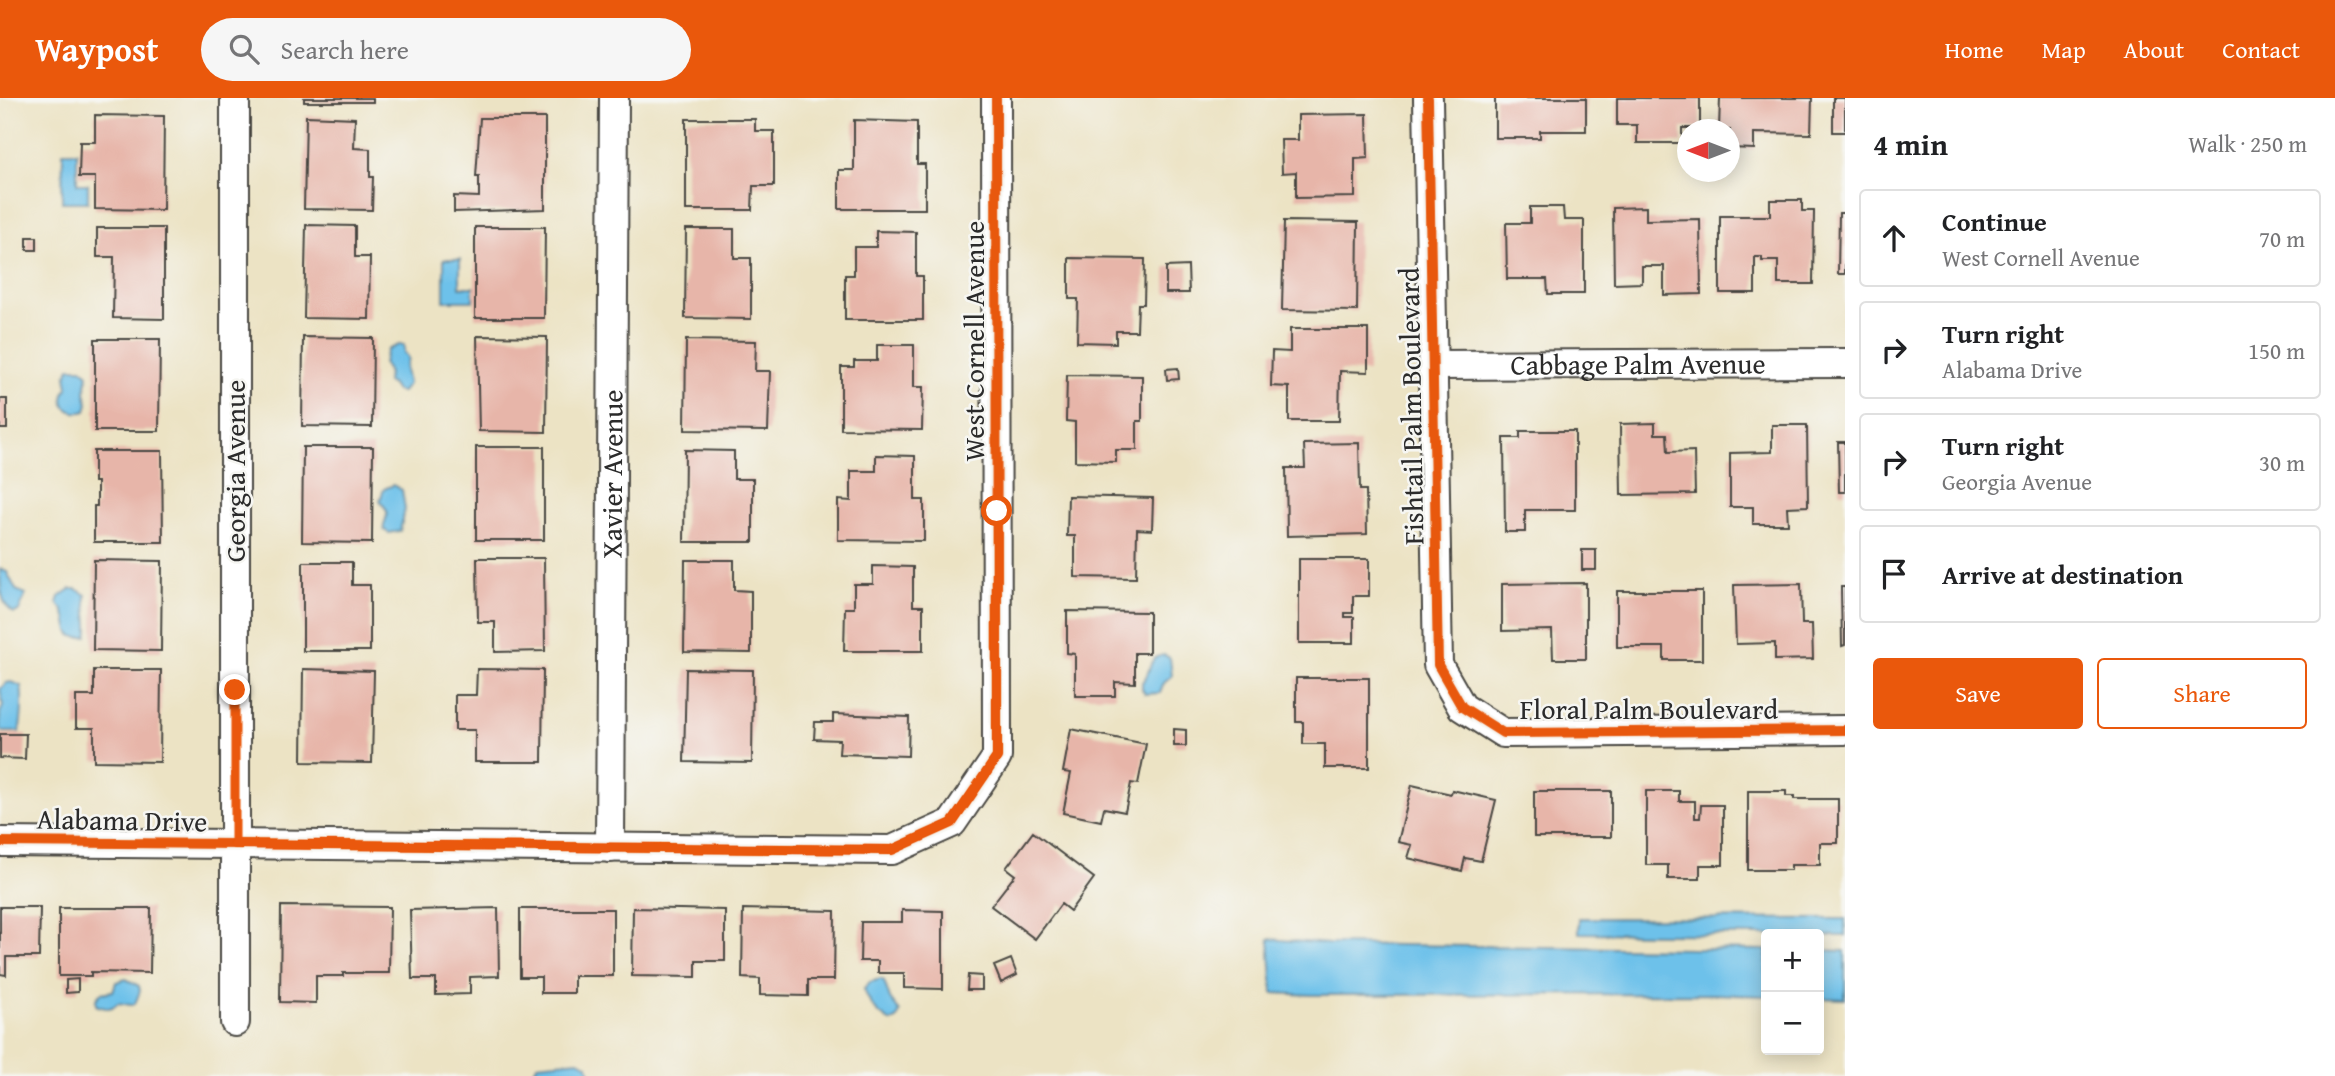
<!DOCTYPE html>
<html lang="en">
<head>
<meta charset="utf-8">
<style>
	:root { --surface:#fff; --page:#f6f6f6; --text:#202124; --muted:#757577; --line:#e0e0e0; --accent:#ea580c }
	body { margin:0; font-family:"Gentium Book Plus",serif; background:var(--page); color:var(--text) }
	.controls { position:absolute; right:21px; bottom:21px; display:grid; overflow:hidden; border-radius:7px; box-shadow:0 4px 18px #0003 }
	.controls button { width:63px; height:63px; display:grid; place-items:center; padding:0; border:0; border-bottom:2px solid var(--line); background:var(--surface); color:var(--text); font:35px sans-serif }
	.compass { position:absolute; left:1677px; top:21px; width:63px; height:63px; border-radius:50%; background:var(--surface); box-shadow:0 4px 18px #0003; rotate:270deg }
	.stop { position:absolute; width:21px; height:21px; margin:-16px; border:5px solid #ea580c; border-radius:50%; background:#fff }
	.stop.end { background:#ea580c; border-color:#fff; box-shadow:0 2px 7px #0008 }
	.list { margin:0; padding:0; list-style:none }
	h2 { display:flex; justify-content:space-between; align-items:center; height:91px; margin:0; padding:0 28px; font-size:30px }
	h2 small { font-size:23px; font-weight:400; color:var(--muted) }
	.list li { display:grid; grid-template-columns:46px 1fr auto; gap:21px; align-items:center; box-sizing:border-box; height:98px; margin:0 14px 14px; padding:0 14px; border:2px solid var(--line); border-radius:7px }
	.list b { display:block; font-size:26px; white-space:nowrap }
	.list p { margin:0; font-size:23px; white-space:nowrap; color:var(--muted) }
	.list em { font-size:23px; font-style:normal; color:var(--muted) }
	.actions { display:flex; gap:14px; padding:21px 28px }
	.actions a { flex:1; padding:16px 0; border:2px solid var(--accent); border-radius:7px; text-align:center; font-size:24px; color:var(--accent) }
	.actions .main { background:var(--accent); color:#fff }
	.icon { flex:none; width:38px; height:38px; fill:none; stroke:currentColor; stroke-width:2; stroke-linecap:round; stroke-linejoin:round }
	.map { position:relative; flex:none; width:1845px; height:978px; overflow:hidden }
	header { display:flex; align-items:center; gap:42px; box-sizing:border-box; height:98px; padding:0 35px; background:var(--accent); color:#fff }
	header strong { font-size:33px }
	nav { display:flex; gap:38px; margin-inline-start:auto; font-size:24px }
	.search { width:490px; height:63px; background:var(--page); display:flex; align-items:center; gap:18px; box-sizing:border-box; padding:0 24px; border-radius:38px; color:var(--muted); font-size:26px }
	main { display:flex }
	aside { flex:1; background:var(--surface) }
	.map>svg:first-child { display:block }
</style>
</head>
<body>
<header>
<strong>Waypost</strong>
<div class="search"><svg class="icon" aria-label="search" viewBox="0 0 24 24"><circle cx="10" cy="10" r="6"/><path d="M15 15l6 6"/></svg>Search here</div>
<nav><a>Home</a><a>Map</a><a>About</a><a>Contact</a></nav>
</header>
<main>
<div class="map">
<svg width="1845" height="978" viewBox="0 0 1845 978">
	<rect width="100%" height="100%" fill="#f6f6f2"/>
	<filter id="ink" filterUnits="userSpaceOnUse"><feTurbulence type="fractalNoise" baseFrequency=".0143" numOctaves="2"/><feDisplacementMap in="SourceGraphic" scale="14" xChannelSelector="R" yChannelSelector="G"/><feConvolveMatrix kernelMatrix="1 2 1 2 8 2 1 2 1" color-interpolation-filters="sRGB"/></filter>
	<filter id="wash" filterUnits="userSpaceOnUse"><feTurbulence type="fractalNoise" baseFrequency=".00686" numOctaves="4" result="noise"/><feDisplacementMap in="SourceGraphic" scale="28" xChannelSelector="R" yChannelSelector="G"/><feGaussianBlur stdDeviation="1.57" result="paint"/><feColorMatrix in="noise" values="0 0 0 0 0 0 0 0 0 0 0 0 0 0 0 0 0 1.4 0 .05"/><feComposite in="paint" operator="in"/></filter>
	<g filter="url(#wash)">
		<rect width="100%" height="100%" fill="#ece3c4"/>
		<path fill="#6dc1ea" stroke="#4c768a" stroke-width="2" d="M 63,54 L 77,54 L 77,86 L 88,86 L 88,104 L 62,104 Z
			M 444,161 L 460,161 L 460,189 L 473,189 L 473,203 L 444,203 Z
			M 398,247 L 404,247 L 404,255 L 408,260 L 405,272 L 408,286 L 402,294 L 396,293 L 391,286 L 387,285 L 388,273 L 383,265 L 387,252 Z
			M 70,270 L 81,270 L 88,276 L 85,294 L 88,306 L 86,313 C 68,319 56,304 68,289 L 66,278 Z
			M 393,387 L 402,392 L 405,411 L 400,433 L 389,435 L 384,432 C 382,425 388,421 387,414 C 386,409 382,407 380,402 L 384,391 Z
			M 0,471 L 7,474 L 16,492 L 26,496 L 19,513 L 14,515 C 0,506 0,488 0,471 Z
			M 71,491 L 76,491 L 86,497 C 84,511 91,524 87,538 C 62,543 71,527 64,514 C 63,510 59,508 57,505 L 59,499 Z
			M 1164,557 L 1170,560 L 1172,578 L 1164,585 L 1160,595 L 1145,596 L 1142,591 L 1142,584 C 1153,574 1146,559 1164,557 Z
			M 12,584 L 21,588 C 23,601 22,622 19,634 L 4,634 L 0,632 L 0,615 L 3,608 L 0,591 L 6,585 Z
			M 1579,820 L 1845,821 L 1845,838 L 1579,835 Z
			M 1269,841 L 1329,846 L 1766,852 L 1766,898 L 1714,896 L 1311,897 L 1273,895 Z
			M 1819,852 L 1845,853 L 1845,901 L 1819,900 Z
			M 126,881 L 139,888 L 140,893 L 135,906 L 131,907 L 118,905 C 111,912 104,911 96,907 L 96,901 L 101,895 L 113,893 L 116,884 Z
			M 881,881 L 884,883 L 890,901 L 900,914 L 897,921 L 891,924 C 877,916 869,906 864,891 L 870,884 Z
			M 579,962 L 588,967 L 590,978 L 532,978 L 537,966 Z"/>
		<g id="blocks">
			<path fill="#e7b5a9" d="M 304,0 L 373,0 L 373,4 L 304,4 Z
				M 1495,0 L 1586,0 L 1586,33 L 1540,33 L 1540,40 L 1495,40 Z
				M 1617,0 L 1700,0 L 1700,30 L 1682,30 L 1682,45 L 1637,45 L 1637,27 L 1617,27 Z
				M 1720,0 L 1812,0 L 1811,36 L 1754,35 L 1754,51 L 1730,50 L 1730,32 L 1719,32 Z
				M 1833,0 L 1845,0 L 1845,34 L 1833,34 Z
				M 1367,16 L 1368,60 L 1355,61 L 1355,99 L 1296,100 L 1296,74 L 1282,75 L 1281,42 L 1298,42 L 1298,17 Z
				M 95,17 L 164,18 L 163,112 L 95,111 L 95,79 L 79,79 L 80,44 L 95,44 Z
				M 306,18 L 355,20 L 354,50 L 370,51 L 370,79 L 373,79 L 372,112 L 304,111 Z
				M 480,20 L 545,20 L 545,111 L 454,114 L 454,98 L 479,99 L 479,79 L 476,79 Z
				M 686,21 L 755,21 L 755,33 L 774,33 L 774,88 L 753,88 L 752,112 L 686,112 Z
				M 854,22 L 917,24 L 917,66 L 925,66 L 925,111 L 839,111 L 839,72 L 854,72 Z
				M 1770,102 L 1802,102 L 1802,113 L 1814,113 L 1813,186 L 1778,186 L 1778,163 L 1762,163 L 1762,159 L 1755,159 L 1755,195 L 1720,195 L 1720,118 L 1770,118 Z
				M 1530,109 L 1563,109 L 1564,122 L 1584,122 L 1584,196 L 1548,196 L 1547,181 L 1507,181 L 1506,125 L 1530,125 Z
				M 1646,109 L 1646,122 L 1700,121 L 1701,196 L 1664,197 L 1664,168 L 1642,168 L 1642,185 L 1614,186 L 1613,110 Z
				M 1839,115 L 1845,115 L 1845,176 L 1838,176 Z
				M 1284,123 L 1358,124 L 1357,213 L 1282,212 Z
				M 306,127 L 355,128 L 355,159 L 370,159 L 369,221 L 304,220 Z
				M 475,129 L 545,129 L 544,220 L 475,220 Z
				M 97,130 L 164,130 L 164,221 L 113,220 L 114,159 L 97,159 Z
				M 686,131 L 734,131 L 734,160 L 751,160 L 751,221 L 685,220 Z
				M 876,133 L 916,134 L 916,178 L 923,178 L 923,222 L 845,222 L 845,177 L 854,177 L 854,149 L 876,149 Z
				M 27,139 L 37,139 L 37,152 L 27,152 Z
				M 1069,160 L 1145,161 L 1144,206 L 1138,206 L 1137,233 L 1116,233 L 1116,245 L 1077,244 L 1078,201 L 1069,201 Z
				M 1188,168 L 1189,195 L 1166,195 L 1166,169 Z
				M 1290,231 L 1368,231 L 1368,274 L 1340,273 L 1339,323 L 1289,323 L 1289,289 L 1271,288 L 1272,253 L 1290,254 Z
				M 477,238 L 547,239 L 546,334 L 479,333 Z
				M 303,239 L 373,240 L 372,329 L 302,328 Z
				M 95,241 L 160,241 L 159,333 L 95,333 Z
				M 686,242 L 756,243 L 755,273 L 770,273 L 768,333 L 685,332 Z
				M 877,247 L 914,247 L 914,289 L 923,289 L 922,332 L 841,331 L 841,269 L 854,269 L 854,263 L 877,263 Z
				M 1178,270 L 1179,281 L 1167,282 L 1166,271 Z
				M 1067,277 L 1142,278 L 1142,323 L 1137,323 L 1137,352 L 1116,352 L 1116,364 L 1075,363 L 1075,324 L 1066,323 Z
				M 0,301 L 7,301 L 7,331 L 0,331 Z
				M 1655,325 L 1655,336 L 1667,336 L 1668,354 L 1694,353 L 1695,396 L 1621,397 L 1620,326 Z
				M 1772,327 L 1807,327 L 1808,408 L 1787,409 L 1788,426 L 1753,426 L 1753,409 L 1730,409 L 1730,355 L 1772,354 Z
				M 1520,333 L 1575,333 L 1575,412 L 1525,412 L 1525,434 L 1505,434 L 1504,340 L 1520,340 Z
				M 1838,344 L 1845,344 L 1845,394 L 1839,394 Z
				M 1359,345 L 1360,392 L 1366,392 L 1367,436 L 1287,438 L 1286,370 L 1305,370 L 1304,346 Z
				M 303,349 L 373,349 L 372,445 L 302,444 Z
				M 476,349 L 544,349 L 544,442 L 476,442 Z
				M 685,352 L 734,353 L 734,381 L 753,381 L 753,444 L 684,444 Z
				M 94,353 L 162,353 L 163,444 L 94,444 L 94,408 L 97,408 L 97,384 L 94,384 Z
				M 876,357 L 915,358 L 915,402 L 924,402 L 924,443 L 838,442 L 838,402 L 851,403 L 851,373 L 876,373 Z
				M 1068,398 L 1153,400 L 1152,432 L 1137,431 L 1136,480 L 1075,479 L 1075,438 L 1067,438 Z
				M 1582,452 L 1596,452 L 1596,472 L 1582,472 Z
				M 477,460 L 544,460 L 545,553 L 495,554 L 495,524 L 478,524 Z
				M 1299,461 L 1369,461 L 1369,498 L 1353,498 L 1353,515 L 1345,515 L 1345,519 L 1354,519 L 1354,545 L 1299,545 Z
				M 94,462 L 162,463 L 161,553 L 93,552 Z
				M 685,462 L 734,462 L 734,492 L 751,493 L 751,555 L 684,554 Z
				M 303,464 L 352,464 L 352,487 L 370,487 L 370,553 L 303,553 Z
				M 873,468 L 913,469 L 913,508 L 923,508 L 923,553 L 844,553 L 845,510 L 854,510 L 854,486 L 873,486 Z
				M 1586,485 L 1586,561 L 1553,561 L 1552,532 L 1502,533 L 1502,486 Z
				M 1801,486 L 1802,526 L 1812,526 L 1813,561 L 1775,562 L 1775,545 L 1736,546 L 1734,487 Z
				M 1841,489 L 1845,489 L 1845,547 L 1842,548 Z
				M 1617,493 L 1702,493 L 1702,562 L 1664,562 L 1664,549 L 1617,549 Z
				M 1067,513 L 1149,514 L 1149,555 L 1135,555 L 1135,585 L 1115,584 L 1115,598 L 1075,598 L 1075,556 L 1067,555 Z
				M 303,571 L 374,573 L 372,665 L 302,664 Z
				M 477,571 L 543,572 L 542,664 L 475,664 L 475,632 L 455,632 L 455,597 L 476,597 Z
				M 686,571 L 753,572 L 752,665 L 684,664 Z
				M 94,572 L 161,572 L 160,664 L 94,663 L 94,630 L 76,630 L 76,598 L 94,598 Z
				M 1296,580 L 1369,580 L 1369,670 L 1325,670 L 1325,646 L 1303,646 L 1303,624 L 1296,624 Z
				M 833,616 L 909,619 L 908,658 L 839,656 L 840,642 L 814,641 L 815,624 L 833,624 Z
				M 1071,631 L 1146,646 L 1138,686 L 1131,685 L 1125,714 L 1104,710 L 1101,723 L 1063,715 L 1071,675 L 1063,674 Z
				M 1174,631 L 1186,632 L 1186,648 L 1174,648 Z
				M 0,636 L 26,636 L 25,661 L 0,660 Z
				M 1412,687 L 1451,696 L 1452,692 L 1496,702 L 1481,763 L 1465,760 L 1462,773 L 1408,760 L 1412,747 L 1398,744 Z
				M 1534,693 L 1611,693 L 1611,739 L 1534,739 Z
				M 1646,693 L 1679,693 L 1679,703 L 1695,703 L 1695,720 L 1700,720 L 1701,707 L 1723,707 L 1723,767 L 1700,767 L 1700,781 L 1668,781 L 1668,767 L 1646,767 Z
				M 1748,693 L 1786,693 L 1786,698 L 1794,698 L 1794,701 L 1838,701 L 1838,745 L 1820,745 L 1820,767 L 1791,767 L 1791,772 L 1748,772 Z
				M 1033,734 L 1094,780 L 1070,813 L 1061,806 L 1035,841 L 991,808 L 1015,777 L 1006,770 Z
				M 281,808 L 390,809 L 389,875 L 343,875 L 343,878 L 316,878 L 316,905 L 280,904 Z
				M 0,809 L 40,809 L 39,859 L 6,859 L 6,877 L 0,876 Z
				M 59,810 L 151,810 L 150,875 L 91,874 L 91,878 L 59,878 Z
				M 498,810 L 499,878 L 470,879 L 470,896 L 436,897 L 436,881 L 412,881 L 410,812 Z
				M 633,810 L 725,812 L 725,863 L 696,863 L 696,879 L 632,878 Z
				M 520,811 L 613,811 L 613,878 L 574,878 L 574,895 L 541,895 L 541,879 L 520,879 Z
				M 743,811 L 835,813 L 834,882 L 808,882 L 808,898 L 760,897 L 760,881 L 742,880 Z
				M 902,812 L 943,813 L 943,891 L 904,890 L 904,875 L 878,875 L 878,863 L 860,863 L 861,824 L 902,824 Z
				M 1011,861 L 1017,877 L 1001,885 L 994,868 Z
				M 968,877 L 982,878 L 982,892 L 967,892 Z
				M 78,881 L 78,894 L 66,895 L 66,882 Z"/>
		</g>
	</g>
	<g filter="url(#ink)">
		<use href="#blocks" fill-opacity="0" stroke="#484742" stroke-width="2"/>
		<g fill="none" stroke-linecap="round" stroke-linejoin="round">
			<g stroke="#484742" stroke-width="32">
				<g id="minor">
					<path d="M 1428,0 L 1438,567 L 1462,609 L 1503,635 L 1845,632"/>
					<path id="s1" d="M 1432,267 L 1845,265"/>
					<path d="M 0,744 L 892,752 L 952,725 L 997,659 L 996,0"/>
					<path id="s2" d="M 610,750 L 614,0"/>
					<path d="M 235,924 L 235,0"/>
				</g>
			</g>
			<use href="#minor" stroke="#fff" stroke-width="28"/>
			<g stroke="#f6f6f2" stroke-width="15">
				<path id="cycleway" d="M 1428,0 L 1438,567 L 1462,609 L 1503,635 L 1845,632
					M 0,744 L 892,752 L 952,725 L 997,659 L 996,0"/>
			</g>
			<use href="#cycleway" stroke="#e8590c" stroke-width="10"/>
		</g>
	</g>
	<g fill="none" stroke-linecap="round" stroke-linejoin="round" filter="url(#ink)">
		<path stroke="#ea580c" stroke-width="9" d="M 235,592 L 235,746 L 892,752 L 952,725 L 997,659 L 997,413"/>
	</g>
	<g text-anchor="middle" stroke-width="5" stroke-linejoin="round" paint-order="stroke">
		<g font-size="28" fill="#2b2b2b" stroke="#f6f6f2">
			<text transform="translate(974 243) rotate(-90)" y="10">West Cornell Avenue</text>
			<text dy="10" stroke="none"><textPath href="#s1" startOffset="206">Cabbage Palm Avenue</textPath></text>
			<text transform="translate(1411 308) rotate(-91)" y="10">Fishtail Palm Boulevard</text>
			<text transform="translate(235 373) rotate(-90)" y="10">Georgia Avenue</text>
			<text dy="10" stroke="none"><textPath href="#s2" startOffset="374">Xavier Avenue</textPath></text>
			<text x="1649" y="621">Floral Palm Boulevard</text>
			<text transform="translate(122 722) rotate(1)" y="10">Alabama Drive</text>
		</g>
	</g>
</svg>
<div class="controls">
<button>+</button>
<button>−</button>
</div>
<svg class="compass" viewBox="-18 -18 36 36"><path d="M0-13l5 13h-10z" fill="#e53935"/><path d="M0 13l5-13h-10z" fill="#757577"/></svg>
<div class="stop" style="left:997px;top:413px"></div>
<div class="stop end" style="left:235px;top:592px"></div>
</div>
<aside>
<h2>4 min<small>Walk · 250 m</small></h2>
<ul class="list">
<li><svg class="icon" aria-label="ahead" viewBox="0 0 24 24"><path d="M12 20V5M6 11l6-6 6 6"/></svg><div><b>Continue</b><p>West Cornell Avenue</p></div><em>70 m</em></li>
<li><svg class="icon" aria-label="right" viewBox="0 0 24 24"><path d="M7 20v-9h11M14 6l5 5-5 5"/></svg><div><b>Turn right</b><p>Alabama Drive</p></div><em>150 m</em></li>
<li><svg class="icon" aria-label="right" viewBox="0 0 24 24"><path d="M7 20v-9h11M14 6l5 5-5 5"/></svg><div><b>Turn right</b><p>Georgia Avenue</p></div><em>30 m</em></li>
<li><svg class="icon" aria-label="arrive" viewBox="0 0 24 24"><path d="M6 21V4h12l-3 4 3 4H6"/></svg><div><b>Arrive at destination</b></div></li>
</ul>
<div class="actions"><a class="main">Save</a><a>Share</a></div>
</aside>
</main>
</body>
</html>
